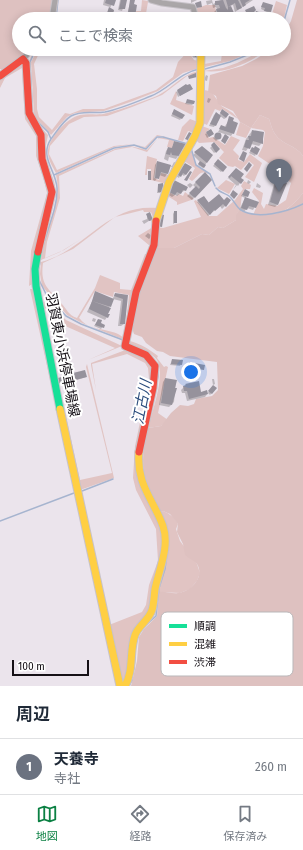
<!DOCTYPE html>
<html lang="ja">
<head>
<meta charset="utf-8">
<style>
	:root { --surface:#fff; --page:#f2f2f3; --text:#1f2937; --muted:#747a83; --line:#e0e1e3; --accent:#0b8043 }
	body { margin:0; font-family:"Fira Sans Condensed","Noto Sans JP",sans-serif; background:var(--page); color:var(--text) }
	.scale { position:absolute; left:12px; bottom:10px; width:77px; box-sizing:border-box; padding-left:4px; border:2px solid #151016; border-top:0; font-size:11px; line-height:14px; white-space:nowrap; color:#151016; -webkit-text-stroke:3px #fff; paint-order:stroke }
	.you { position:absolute; left:191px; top:372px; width:14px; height:14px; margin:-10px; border:3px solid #fff; border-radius:50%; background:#1a73e8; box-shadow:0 0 0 6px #1a73e833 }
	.badge { display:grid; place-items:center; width:26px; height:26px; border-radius:50%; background:var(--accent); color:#fff; font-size:13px; font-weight:700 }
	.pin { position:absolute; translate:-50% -33px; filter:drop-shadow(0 1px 2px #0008) }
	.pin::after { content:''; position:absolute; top:21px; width:14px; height:12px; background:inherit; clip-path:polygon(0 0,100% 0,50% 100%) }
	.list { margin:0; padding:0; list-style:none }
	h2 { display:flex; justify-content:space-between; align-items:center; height:52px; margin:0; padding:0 16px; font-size:17px }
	h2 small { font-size:13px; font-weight:400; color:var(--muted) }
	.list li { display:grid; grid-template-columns:26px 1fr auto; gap:12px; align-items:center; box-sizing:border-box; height:56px; padding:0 16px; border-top:1px solid var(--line) }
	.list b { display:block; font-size:15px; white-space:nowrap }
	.list p { margin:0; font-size:13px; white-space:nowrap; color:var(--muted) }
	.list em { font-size:13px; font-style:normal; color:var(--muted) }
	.icon { flex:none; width:22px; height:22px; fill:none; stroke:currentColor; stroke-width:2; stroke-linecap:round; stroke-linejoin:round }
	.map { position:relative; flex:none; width:303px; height:686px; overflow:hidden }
	.search { position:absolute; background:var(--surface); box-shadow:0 2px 10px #0003; left:12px; right:12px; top:12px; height:44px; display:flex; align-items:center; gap:10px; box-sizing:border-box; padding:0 14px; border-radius:22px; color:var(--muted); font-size:15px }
	.sheet { height:108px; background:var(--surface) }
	nav { display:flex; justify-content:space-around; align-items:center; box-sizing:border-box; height:56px; border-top:1px solid var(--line); background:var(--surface); font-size:11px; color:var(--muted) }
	nav a { display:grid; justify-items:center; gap:2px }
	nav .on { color:var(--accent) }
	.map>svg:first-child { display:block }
</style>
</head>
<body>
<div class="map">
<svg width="303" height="686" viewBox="0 0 303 686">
	<rect width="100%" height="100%" fill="#ebe4ec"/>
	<path fill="#e1c4c3" d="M 142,0 L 190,8 L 192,12 L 189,9 L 162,6 L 148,2 L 145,19 L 136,19 L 136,11 L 141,11 Z
		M 276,1 L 287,5 L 284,18 L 272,14 Z
		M 206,5 L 215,5 L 217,19 L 209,19 L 208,13 L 197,15 L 195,9 Z
		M 35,49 L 29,67 L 31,110 L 34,120 L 48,135 L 44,155 L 54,181 L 56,194 L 39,260 L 41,239 L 53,192 L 52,183 L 43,158 L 42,135 L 31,113 L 28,66 L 33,50 Z
		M 38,49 L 41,49 L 34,64 L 37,89 L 37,109 L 39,117 L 52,130 L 65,113 L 70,114 L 83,109 L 104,109 L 156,90 L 173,77 L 178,62 L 190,49 L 195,49 L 190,54 L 194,60 L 199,61 L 199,68 L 183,73 L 158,91 L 133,101 L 104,111 L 75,113 L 67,117 L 51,135 L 36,118 L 34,113 L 31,62 Z
		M 226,49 L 258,49 L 230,61 L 205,67 L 204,64 L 221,61 L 222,53 Z
		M 266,49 L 268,49 C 251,62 226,74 204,71 L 223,68 L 237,63 Z
		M 23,63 L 28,113 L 38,133 L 45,173 L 42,174 L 36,156 L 36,136 L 25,119 L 22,68 L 5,78 L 0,88 L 0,78 Z
		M 199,71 L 199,74 L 187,76 L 162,95 L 132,107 L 107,116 L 84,117 L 69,124 L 50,146 L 49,154 L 57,170 L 114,146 L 133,144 L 145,147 L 157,135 L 167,137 L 157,136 L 146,148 L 133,144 L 114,147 L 56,173 C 53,167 48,160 48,153 C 47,139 67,118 80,115 C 89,113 98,116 107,113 C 123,109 137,103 152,98 C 170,92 179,75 199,71 Z
		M 203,90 C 215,90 217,103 223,107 C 231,112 232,111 238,119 L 222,109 L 220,111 L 215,109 L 207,125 L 201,122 Z
		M 176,91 L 177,95 L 176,100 L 194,106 L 192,115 L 170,104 Z
		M 260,115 L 269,119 C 271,124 272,130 275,134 C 282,145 296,145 303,156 L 303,193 C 285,214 280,215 253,215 L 259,201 L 252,192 L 254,188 L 263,193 L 261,204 L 264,209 L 266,204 L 277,206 L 286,200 L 291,183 L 288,180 L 289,177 L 258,156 L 263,146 L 265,132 L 263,130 L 251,128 L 246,138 L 236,135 L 240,122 L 251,128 Z
		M 190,119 L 198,122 L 194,133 L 188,131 L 183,141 L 178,140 L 182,127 Z
		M 202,126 L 210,129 L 206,132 L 209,138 L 213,137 L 225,145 L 231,136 L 240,140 L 233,150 L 239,156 L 238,160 L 244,162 L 250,154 L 262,163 L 254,182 L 245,177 L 254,165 L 249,161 L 241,170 L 235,166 L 233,167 L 228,166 L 219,158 L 224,152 L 214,142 L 199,143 L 195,139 Z
		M 159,137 L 179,141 L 174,141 L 172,148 L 167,147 L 169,140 L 158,138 L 147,152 L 132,147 L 115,150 L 59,176 L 60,198 L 47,242 L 45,258 L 64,250 L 81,239 L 60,252 L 41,260 C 43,251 44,241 47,232 C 53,213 61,196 56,175 L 115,149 L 130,146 L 147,150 Z
		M 191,149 L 196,165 L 210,174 C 198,170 201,174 192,181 L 189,179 L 195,168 L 184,161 Z
		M 147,156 L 157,159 L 154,178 L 159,180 L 161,173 L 169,175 L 170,172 L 173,173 L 167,184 L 151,180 L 151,169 L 147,169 L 147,175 L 145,175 Z
		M 46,175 L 50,187 L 34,283 L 29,286 L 31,251 L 47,193 L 43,176 Z
		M 226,180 L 235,184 L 229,194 L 217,188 Z
		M 244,181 L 251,185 L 250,189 L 245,189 C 240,197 242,202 240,208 C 238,213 236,214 236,220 L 223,228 L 218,227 L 209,235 L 202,234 L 174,248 L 155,248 L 156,227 L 163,228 L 201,217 L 194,201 L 196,200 L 209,216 L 217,216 L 235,200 L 243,189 L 241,186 Z
		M 167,191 L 176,196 L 179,194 L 183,196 L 185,192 L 194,199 L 177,205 L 177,202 L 166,195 Z
		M 157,208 L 154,220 L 151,212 L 144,212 L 143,210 L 115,217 L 73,249 L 43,263 C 40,285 48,288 61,303 C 67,309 68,315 77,318 L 95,288 L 100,275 L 120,283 L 120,289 L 131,290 L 145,254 L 147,254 L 150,246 L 138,236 L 153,227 L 154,241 L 126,323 L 129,295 L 114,292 L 113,297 L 95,291 L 79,318 C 81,319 81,321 83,322 C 94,332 118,328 125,340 L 82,323 L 67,315 L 42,286 L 40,274 L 41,262 C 85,251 107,203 157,208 Z
		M 30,289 L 35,289 L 51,378 L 50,379 Z
		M 43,302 L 49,303 L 66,320 L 122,346 L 88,360 L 115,348 L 63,325 L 44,307 L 57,374 L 55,373 L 41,304 Z
		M 130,341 C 141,344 149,349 158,356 L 157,358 L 164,367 L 166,366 L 168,367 L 158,413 L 168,420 L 161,426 L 148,428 C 152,412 166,374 157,360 C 151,352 140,348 130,344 Z
		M 128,349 L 141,354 L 154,367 L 137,463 L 159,520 L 164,540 L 152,607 L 141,624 L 128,678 L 122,686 L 109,625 L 142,612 L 146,605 L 149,585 L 158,561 L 156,529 L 136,490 L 133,478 L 135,446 L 149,379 L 148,368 L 145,363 L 127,354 L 92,364 L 96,390 L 91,365 L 91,363 Z
		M 87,364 L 114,478 L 80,490 L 57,386 L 59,385 L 80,480 L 112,473 L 86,367 Z
		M 163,511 C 169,513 175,518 178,524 L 176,529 L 180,541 L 197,564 L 200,573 L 197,581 L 190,589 L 180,593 L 159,592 C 164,562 178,543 160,512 Z"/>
	<path fill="#dec1c0" d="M 0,0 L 52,0 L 50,19 L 19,19 L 19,49 L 30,49 L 3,70 L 0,69 Z
		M 297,0 L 303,0 L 303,156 C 296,145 282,145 275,134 C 272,130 271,124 269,119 L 260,115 L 251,128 L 240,122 L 233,111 L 218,104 L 216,96 L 208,92 L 210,75 L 242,66 L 256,59 L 271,49 L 284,49 L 284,34 L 291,21 Z
		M 303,193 L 303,686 L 131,686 L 137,661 L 139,637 L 144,629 L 157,616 L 159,592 C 165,591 172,594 178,593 C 191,592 205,577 197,564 C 194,560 189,559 185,555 L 183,544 L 177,532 L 178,524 L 170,514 L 163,511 L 160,512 C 142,482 139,462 148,428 L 161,426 L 171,413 L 180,405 L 188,406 L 194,404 L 196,399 L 212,396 L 218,390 L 217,362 L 170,356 L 163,352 L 157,351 L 146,343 L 142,337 L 134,334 C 126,316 148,267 155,248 L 174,248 L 202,234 L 209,235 L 218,227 L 223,228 L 236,220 L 236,215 L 239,210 C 249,215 257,214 267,214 C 284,215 292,206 303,193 Z"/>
	<path fill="#0003" d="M 104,0 L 114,0 L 110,8 L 112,15 L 107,14 L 110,7 L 103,5 Z
		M 120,0 L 126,0 L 122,11 L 118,10 Z
		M 191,0 L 197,0 L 191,3 Z
		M 212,0 L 213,4 L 221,0 L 253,0 L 235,12 L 233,5 L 230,6 L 232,13 L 230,14 L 229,12 L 226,16 L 217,18 L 214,12 L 217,9 L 216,7 L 213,8 L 212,3 L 207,5 L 206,1 Z
		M 130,3 L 134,17 L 128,18 L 127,15 Z
		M 262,5 L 270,11 L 269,13 L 261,9 Z
		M 253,7 L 254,15 L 257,12 L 272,19 L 253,19 L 254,16 L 247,19 L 244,13 Z
		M 196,51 L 198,55 L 194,58 L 191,55 Z
		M 206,75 L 208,76 L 207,81 L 204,80 Z
		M 186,85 L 190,90 L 178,97 L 176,92 Z
		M 208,98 L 211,99 L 209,103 L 207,102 Z
		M 187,100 L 194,101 L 193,104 L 192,105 L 185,104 Z
		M 173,112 L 183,115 L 180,120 L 171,116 Z
		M 221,112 L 226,118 L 224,119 L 220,116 L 214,127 L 209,126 L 214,115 L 216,113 L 219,115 Z
		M 230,118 L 233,133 L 231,136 L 218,132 L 221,127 L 224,128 Z
		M 252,131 L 262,143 L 259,146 L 251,144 L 246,151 L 242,150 L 246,139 Z
		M 207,133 L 213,134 L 207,138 L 205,134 Z
		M 217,133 L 221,136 L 216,141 L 213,138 Z
		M 175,142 L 178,156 L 176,159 L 169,157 L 168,161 L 164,159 L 166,151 L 168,148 L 171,149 Z
		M 214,144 L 219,149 L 214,153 L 210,148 Z
		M 202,147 L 212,155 L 203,168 L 198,165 L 200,162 L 193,155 Z
		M 252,148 L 256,154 L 255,156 L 249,153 Z
		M 218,160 L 226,167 L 221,172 L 213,166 Z
		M 157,162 L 172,166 L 174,162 L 176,163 L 172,172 L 170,172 L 172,167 L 170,166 L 167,174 L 165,177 L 159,175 L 155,181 L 153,180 L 155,165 Z
		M 184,166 L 186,174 L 184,176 L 181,174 L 179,178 L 176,176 Z
		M 236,169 L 240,183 L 238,186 L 237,185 L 233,190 L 236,185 L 228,178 L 226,180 Z
		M 205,173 L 211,178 L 192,200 L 187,196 L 196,188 L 193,185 Z
		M 248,180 L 251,182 L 249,184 L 247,183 Z
		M 277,181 L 278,204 L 275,207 L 268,205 L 274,184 Z
		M 190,183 L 193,185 L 190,188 L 187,185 Z
		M 257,183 L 261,186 L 260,188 L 256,187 Z
		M 171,184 L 185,190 L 177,196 L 175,195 L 172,197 L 167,194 Z
		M 158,185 L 162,191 L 160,193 L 157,193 Z
		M 245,190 L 247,196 L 245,198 L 241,196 Z
		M 245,198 L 257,203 L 253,210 L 247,208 L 244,212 L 239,210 Z
		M 198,201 L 208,204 L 230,201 L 222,209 L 220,206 L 208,216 L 197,202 Z
		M 174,212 L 176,222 L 173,224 L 173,214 Z
		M 147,215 L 152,219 L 144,224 L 142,221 L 147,219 Z
		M 148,233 L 152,236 L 149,239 L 145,236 Z
		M 96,293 L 112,300 L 115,294 L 127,296 L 124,324 L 121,326 L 118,326 L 121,301 L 113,299 L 106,314 L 107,317 L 105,320 L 87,312 Z
		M 93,318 L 96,319 L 95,322 L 92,321 Z
		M 98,320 L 100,324 L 104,325 L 101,329 L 94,326 Z
		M 172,360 L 181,364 L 180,366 L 170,365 Z
		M 189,364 L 196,369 L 195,372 L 187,371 Z
		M 74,374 L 86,377 L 74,381 L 72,376 Z
		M 59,379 L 66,381 L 58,384 Z
		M 165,379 L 176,381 L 174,402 L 169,407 L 159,405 L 163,382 Z
		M 212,379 L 214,379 L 215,384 L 213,385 Z
		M 186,385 L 201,393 L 207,394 L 212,388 L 216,388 L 210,395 L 208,393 L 205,397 L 187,401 L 185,393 L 182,393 L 181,390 Z"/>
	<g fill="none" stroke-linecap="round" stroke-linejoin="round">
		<path stroke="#a6b4cf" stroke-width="1.5" d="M 56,19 L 58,0
			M 284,21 L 290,0
			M 205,69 L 230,62 L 262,49
			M 32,102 L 30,62 L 36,49
			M 37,121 L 48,132 L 51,139 C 39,157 56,170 57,188 C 58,209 45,233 41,254
			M 51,139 C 57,131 63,121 71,116 C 82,110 93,114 105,112 C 120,109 136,102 151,96 C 169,89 179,73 199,69
			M 191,148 L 196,165 L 210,174 L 215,186
			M 54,175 L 114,148 L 134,145 L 146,149 L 157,137 L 163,137 L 188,144
			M 216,188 C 220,193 225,193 229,196 C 234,200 236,207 241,210 C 257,220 287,212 303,204
			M 38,272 L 40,262
			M 39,280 L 46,294 L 66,316 L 81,324 L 123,340
			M 154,397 L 158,376 L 158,365
			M 82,491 L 113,479
			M 0,521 L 74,493
			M 167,529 L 167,538
			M 147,624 L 156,616 L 159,588 L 165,569 L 167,553
			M 134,669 L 135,657
			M 129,686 L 132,680"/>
	</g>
	<path fill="#96929c" d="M 106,0 L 116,0 L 114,6 L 105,3 Z
		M 121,0 L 127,0 L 125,9 L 119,9 Z
		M 130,0 L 135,0 L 134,4 L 137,5 L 135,17 L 133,18 L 130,17 L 128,13 Z
		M 223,0 L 226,8 L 228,10 L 228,7 L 231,6 L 234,13 L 219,16 L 216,9 L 220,8 L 219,5 L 215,5 L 215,1 Z
		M 226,0 L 238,0 L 242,8 L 237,10 L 235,3 L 228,7 Z
		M 240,0 L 250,0 L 245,3 L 246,5 L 243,7 Z
		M 201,1 L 202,7 L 196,8 L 195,3 Z
		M 263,2 L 273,5 L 271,12 L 264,11 L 265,8 L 261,7 Z
		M 254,6 L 256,10 L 253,13 L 255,16 L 249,18 L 245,10 Z
		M 109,7 L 114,10 L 113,15 L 107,13 Z
		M 256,11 L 274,17 L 273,19 L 257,19 L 257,17 L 254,16 Z
		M 206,14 L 207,19 L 198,19 L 198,16 Z
		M 197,49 L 200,55 L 196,58 L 192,53 Z
		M 196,73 L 197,77 L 189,79 L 188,76 Z
		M 186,84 L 187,85 L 190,84 L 193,89 L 180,96 L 177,90 Z
		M 187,99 L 195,101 L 194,104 L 186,103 Z
		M 174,109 L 185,115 L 182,119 L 172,114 Z
		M 222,109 L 229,114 L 226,118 L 220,113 Z
		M 216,112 L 221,116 L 216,126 L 210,124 Z
		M 229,116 L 234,118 L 233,121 L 238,123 L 234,134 L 219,129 L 221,125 L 226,127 Z
		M 211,129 L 214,134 L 209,137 L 206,132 Z
		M 252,130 L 264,132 L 263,139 L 263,144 L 253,141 L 250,149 L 244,147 L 246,140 L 249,140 L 248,136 L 251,136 Z
		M 189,132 L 193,134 L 190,141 L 185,139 Z
		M214.5 136a3.5 3.5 0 1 1 7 0a3.5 3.5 0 1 1-7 0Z
		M 225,134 L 229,137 L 225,144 L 221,141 Z
		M 174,141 L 186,144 L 179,156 L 172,155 L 171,152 L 170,155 L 166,154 L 168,147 L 172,148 Z
		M 214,142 L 220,149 L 216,153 L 211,145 Z
		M 202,146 L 213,155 L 207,163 L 194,152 Z
		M 255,146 L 260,149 L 257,155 L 250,151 L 252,147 L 254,148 Z
		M 243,151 L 247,153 L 244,162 L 239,159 Z
		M 218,159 L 227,167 L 223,172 L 214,164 Z
		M 157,161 L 171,165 L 168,174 L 161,172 L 159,179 L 155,178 Z
		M 200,161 L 206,165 L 204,168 L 198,164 Z
		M 249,162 L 252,165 L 247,172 L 244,169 Z
		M 185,163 L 192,167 L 186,175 L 183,173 L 181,177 L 177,174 Z
		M 236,168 L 244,174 L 241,178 L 244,180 L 241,184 L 231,176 L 230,178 L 228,177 Z
		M 148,171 L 151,171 L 151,180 L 148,180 Z
		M 190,171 L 192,172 L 187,181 L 184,180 Z
		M 205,172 L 212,180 L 195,198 L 189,193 L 196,186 L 199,189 L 200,187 L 195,182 Z
		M 174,180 L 188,187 L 186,191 L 183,190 L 181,194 L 177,192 L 175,195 L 169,192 L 168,190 Z
		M 276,180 L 287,183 L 278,205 L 270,202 Z
		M 163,183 L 163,192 L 158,192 L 158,184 Z
		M 245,189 L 250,192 L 248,197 L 242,195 Z
		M 233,190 L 238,194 L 234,199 L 230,195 Z
		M 219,194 L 224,200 L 227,197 L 231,200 L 226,207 L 223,204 L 215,211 L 208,203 Z
		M 204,196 L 214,210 L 210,215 L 197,200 Z
		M 245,197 L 259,202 L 256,208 L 249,206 L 247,210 L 241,208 Z
		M 174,211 L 177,211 L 177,223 L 174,223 Z
		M 150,212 L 153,220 L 149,221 L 146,214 Z
		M 160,214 L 164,215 L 162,227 L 157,226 Z
		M 95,291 L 114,299 L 111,307 L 92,301 Z
		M 115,293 L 128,295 L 125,324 L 120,324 L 123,299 L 114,296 Z
		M 92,301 L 111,308 L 108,314 L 110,314 L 108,318 L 89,309 Z
		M 98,319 L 102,320 L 101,323 L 105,325 L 104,328 L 95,325 Z
		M 172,359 L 183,360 L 182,365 L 171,364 Z
		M 189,362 L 205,365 L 204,370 L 197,369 L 197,371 L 188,370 Z
		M 85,370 L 87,377 L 75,380 L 73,373 Z
		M 65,376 L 67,381 L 59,383 L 58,378 Z
		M 165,378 L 177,380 L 175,388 L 177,388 L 172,405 L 161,403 Z
		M 199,381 L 201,392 L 207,390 L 208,394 L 189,399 L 187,391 L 184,391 L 183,386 L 186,385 L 185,384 Z
		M 213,385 L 217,388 L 212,394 L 208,391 Z"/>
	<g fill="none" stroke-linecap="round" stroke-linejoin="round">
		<g stroke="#c8c3c9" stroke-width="7">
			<path id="street" d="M 151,0 L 162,3 L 193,7 L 196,19
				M 52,19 L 55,0
				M 23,59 L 32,49"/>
		</g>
		<g stroke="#c8c3c9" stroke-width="9">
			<path id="fast" d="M 38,252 L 35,269 L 36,286 L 60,409"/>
		</g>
		<g stroke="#c8c3c9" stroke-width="9">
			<path id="slow" d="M 156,221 L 169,182 L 195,136 L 200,123 L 201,49
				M 60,409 L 120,686
				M 125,686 C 134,670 129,652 135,635 C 138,626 149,620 152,610 C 154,604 154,596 155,589 C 159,569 170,547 163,526 C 153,499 136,484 139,452"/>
		</g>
		<g stroke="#c8c3c9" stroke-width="9">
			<path id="jam" d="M 0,76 L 23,59 L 26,63 L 29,113 L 41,135 L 42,159 L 52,192 L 38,252
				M 139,452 L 153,388 L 155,366 L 146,355 L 125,346 L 136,292 L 154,245 L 156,221"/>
		</g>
		<use href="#street" stroke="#aaa6a8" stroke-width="5"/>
		<use href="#fast" stroke="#16e098" stroke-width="7"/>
		<use href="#slow" stroke="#ffcf43" stroke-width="7"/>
		<use href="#jam" stroke="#f24e42" stroke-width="7"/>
	</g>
	<g text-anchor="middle" stroke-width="4" stroke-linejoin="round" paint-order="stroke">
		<g font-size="14" fill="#151016" stroke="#fff">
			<text transform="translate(63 355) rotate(79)" y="5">羽賀東小浜停車場線</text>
		</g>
		<g font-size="15" font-style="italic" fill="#2c4d7d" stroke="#fff">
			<text transform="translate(142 402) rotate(-79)" y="5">江古川</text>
		</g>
	</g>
	<rect x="161" y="612" width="132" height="64" rx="6" fill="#fff" stroke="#b9b7b9" stroke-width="1"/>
	<rect x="169" y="624" width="18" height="4" fill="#16e098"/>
	<rect x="169" y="642" width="18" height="4" fill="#ffcf43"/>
	<rect x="169" y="660" width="18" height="4" fill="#f24e42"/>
	<g font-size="11" fill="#151016">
		<text x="194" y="630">順調</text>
		<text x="194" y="648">混雑</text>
		<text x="194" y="666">渋滞</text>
	</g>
</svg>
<div class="scale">100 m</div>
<div class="you"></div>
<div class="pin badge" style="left:279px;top:192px;background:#6b7280">1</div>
<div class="search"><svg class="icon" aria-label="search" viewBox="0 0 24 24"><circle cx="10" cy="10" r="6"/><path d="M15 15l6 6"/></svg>ここで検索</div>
</div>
<section class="sheet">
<h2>周辺<small></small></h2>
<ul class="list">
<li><span class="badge" style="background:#6b7280">1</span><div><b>天養寺</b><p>寺社</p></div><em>260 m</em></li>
</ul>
</section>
<nav>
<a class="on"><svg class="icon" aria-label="map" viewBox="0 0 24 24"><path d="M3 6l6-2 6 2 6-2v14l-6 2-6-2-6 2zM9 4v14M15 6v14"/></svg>地図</a>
<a><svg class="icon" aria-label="directions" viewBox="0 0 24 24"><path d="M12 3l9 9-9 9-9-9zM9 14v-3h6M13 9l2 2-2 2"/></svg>経路</a>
<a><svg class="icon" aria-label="saved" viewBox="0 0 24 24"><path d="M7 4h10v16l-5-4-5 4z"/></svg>保存済み</a>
</nav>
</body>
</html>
